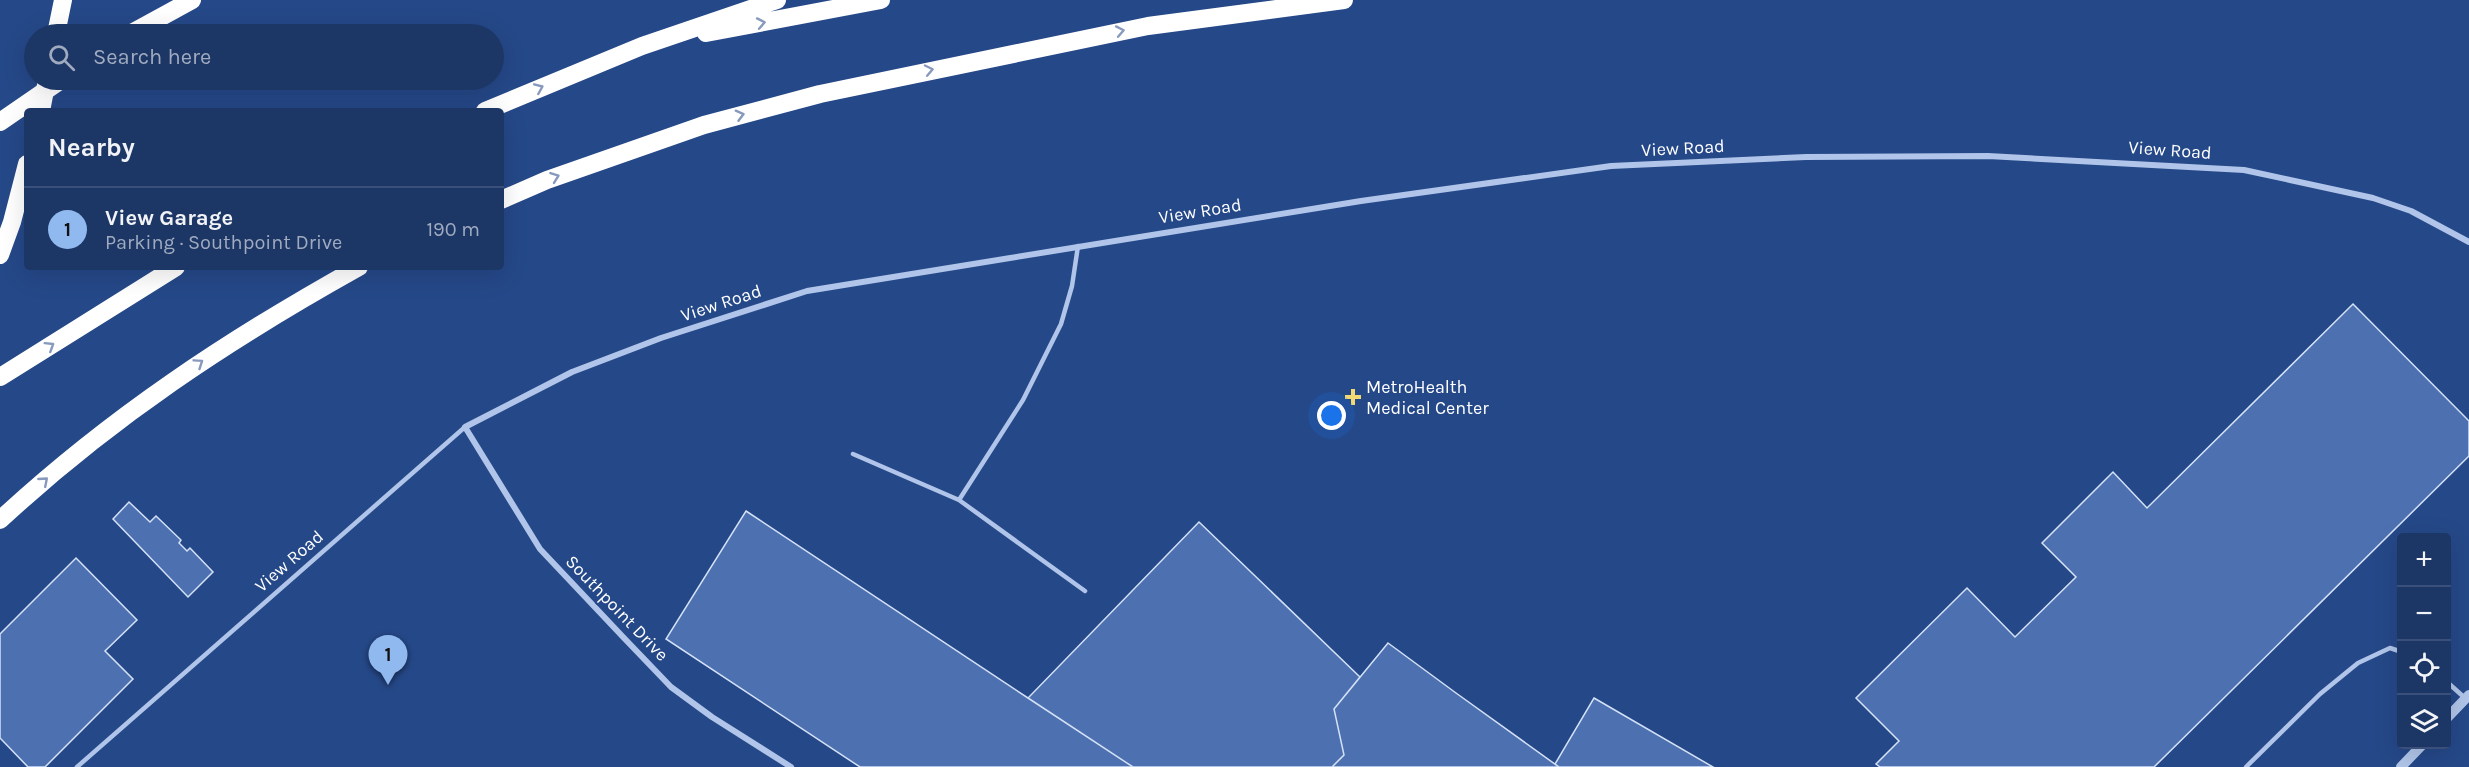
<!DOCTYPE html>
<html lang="en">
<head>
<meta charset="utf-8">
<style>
	:root { --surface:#1c3666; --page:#253e6c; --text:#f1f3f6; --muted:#a0abbf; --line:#3a507a; --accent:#90b9f0 }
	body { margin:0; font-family:Karla,sans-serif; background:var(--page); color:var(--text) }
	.controls { position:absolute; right:18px; bottom:18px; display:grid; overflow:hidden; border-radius:6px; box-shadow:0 6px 24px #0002 }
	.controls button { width:54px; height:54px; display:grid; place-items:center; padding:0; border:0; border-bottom:2px solid var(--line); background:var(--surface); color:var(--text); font:30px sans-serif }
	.you { position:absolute; left:1332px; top:416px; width:21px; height:21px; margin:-15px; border:4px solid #fff; border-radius:50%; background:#1a73e8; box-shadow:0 0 0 9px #1a73e833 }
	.badge { display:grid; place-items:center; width:39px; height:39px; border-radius:50%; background:var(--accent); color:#111; font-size:20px; font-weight:700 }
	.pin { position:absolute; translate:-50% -50px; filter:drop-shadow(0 2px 3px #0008) }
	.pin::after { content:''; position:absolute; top:32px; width:21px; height:18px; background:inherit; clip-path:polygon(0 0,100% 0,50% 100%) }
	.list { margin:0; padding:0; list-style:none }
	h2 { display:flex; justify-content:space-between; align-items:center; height:78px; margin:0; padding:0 24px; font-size:26px }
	h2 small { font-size:20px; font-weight:400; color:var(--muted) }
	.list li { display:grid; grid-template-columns:39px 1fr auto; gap:18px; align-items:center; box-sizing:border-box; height:84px; padding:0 24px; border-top:2px solid var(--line) }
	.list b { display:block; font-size:22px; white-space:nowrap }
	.list p { margin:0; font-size:20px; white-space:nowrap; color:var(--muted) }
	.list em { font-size:20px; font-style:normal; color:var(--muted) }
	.icon { flex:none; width:33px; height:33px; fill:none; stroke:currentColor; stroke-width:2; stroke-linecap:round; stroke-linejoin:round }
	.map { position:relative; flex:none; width:2469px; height:767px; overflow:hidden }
	.search { position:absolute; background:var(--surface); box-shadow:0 6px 24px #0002; left:24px; top:24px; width:480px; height:66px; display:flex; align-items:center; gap:15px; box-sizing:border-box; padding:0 21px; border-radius:33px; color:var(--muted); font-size:22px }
	.panel { position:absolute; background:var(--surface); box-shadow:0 6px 24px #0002; left:24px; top:108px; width:480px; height:162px; border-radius:6px }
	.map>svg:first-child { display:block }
</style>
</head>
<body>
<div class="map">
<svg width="2469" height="767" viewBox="0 0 2469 767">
	<rect width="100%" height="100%" fill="#254888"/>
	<path fill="#4d71b0" stroke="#d4e1f7" stroke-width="1.5" d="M 2353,304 L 2469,421 L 2469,456 L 2154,767 L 1880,767 L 1876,764 L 1899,741 L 1856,698 L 1967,588 L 2015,637 L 2076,577 L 2042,543 L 2113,472 L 2147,508 Z
		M 129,502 L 150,522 L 156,516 L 181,540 L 179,543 L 187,551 L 190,548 L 213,572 L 188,597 L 113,519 Z
		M 746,511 L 1028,698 L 1133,767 L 860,767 L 666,639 Z
		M 1199,522 L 1360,677 L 1334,709 L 1344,755 L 1332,767 L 1133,767 L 1028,698 Z
		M 76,558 L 137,620 L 105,651 L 133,679 L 45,767 L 28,767 L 0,738 L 0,634 Z
		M 1388,643 L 1456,693 L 1559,767 L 1332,767 L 1344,755 L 1334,709 Z
		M 1594,698 L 1713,767 L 1559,767 L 1555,764 Z"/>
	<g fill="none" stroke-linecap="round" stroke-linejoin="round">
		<path stroke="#b0c5e9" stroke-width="4.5" d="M 1078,246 L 1072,286 L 1061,324 L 1023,400 L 959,500 L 1085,591
			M 853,454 L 959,500
			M 2446,681 L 2466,699
			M 77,767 L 465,427
			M 2246,767 L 2320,694 L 2358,663 L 2390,648 L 2402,652"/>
		<path stroke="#b0c5e9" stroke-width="6" d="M 791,767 L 712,717 L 671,687 L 624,638 L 540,549 L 465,427 L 572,372 L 661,338 L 807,291 L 1361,201 L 1611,166 L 1806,157 L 1988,156 L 2244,170 L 2373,198 L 2411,211 L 2469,242"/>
		<path stroke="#b0c5e9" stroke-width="10" d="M 2446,719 L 2469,695
			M 2401,767 L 2423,744"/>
		<path stroke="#fff" stroke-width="18" d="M 706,33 L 881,0
			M 56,34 L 63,0
			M 130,34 L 192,0
			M 41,111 L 47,80
			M 485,111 L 642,46 L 777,0
			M 501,200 L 547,180 L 704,125 L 820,94 L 1148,26 L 1344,0
			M 0,255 L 12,222 L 27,164
			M 0,377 L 176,267
			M 0,520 C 110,418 228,340 359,267"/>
		<path stroke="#fff" stroke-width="18" d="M 0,122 L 61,80"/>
	</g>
	<defs><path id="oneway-chevron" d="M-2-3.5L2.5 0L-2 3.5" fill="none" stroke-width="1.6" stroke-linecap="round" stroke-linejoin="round" transform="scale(1.5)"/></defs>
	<g stroke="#879abe">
		<use href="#oneway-chevron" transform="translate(761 23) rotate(-11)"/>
		<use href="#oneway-chevron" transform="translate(1120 31) rotate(-11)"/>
		<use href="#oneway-chevron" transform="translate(929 70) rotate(-12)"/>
		<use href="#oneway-chevron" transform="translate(539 88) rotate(-23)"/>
		<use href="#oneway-chevron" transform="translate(740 115) rotate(-15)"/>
		<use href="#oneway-chevron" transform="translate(555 177) rotate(-20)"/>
		<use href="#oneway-chevron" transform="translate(50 346) rotate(-32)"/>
		<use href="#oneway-chevron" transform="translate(199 363) rotate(-34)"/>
		<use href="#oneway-chevron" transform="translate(44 481) rotate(-41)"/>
	</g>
	<path fill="#f3d974" stroke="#254888" stroke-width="2" d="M1350 388h6v6h6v6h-6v6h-6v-6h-6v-6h6z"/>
	<g text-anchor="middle" stroke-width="4.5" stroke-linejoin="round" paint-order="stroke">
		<g font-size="18" fill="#fff" stroke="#254888">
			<text transform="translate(1683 148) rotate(-3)" y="6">View Road</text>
			<text transform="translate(2170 150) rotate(4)" y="6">View Road</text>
			<text transform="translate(1200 211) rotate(-9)" y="6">View Road</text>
			<text transform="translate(721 303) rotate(-18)" y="6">View Road</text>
			<text transform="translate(289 561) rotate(-41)" y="6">View Road</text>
			<text transform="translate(617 608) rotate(46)" y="6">Southpoint Drive</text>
		</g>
		<g font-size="18" fill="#fff" stroke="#254888" text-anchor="start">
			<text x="1366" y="393">MetroHealth<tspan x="1366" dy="21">Medical Center</tspan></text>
		</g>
	</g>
</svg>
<div class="controls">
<button>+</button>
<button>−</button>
<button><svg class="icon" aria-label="locate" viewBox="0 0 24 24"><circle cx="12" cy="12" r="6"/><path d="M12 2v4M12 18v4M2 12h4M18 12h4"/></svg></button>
<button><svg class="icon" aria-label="layers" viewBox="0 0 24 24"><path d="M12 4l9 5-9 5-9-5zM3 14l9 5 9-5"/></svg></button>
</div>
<div class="you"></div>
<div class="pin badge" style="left:388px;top:685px">1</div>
<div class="search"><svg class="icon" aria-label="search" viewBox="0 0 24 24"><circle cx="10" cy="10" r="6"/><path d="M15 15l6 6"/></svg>Search here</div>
<section class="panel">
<h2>Nearby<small></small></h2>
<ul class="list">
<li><span class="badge">1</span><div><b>View Garage</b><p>Parking · Southpoint Drive</p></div><em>190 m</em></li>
</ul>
</section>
</div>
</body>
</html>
